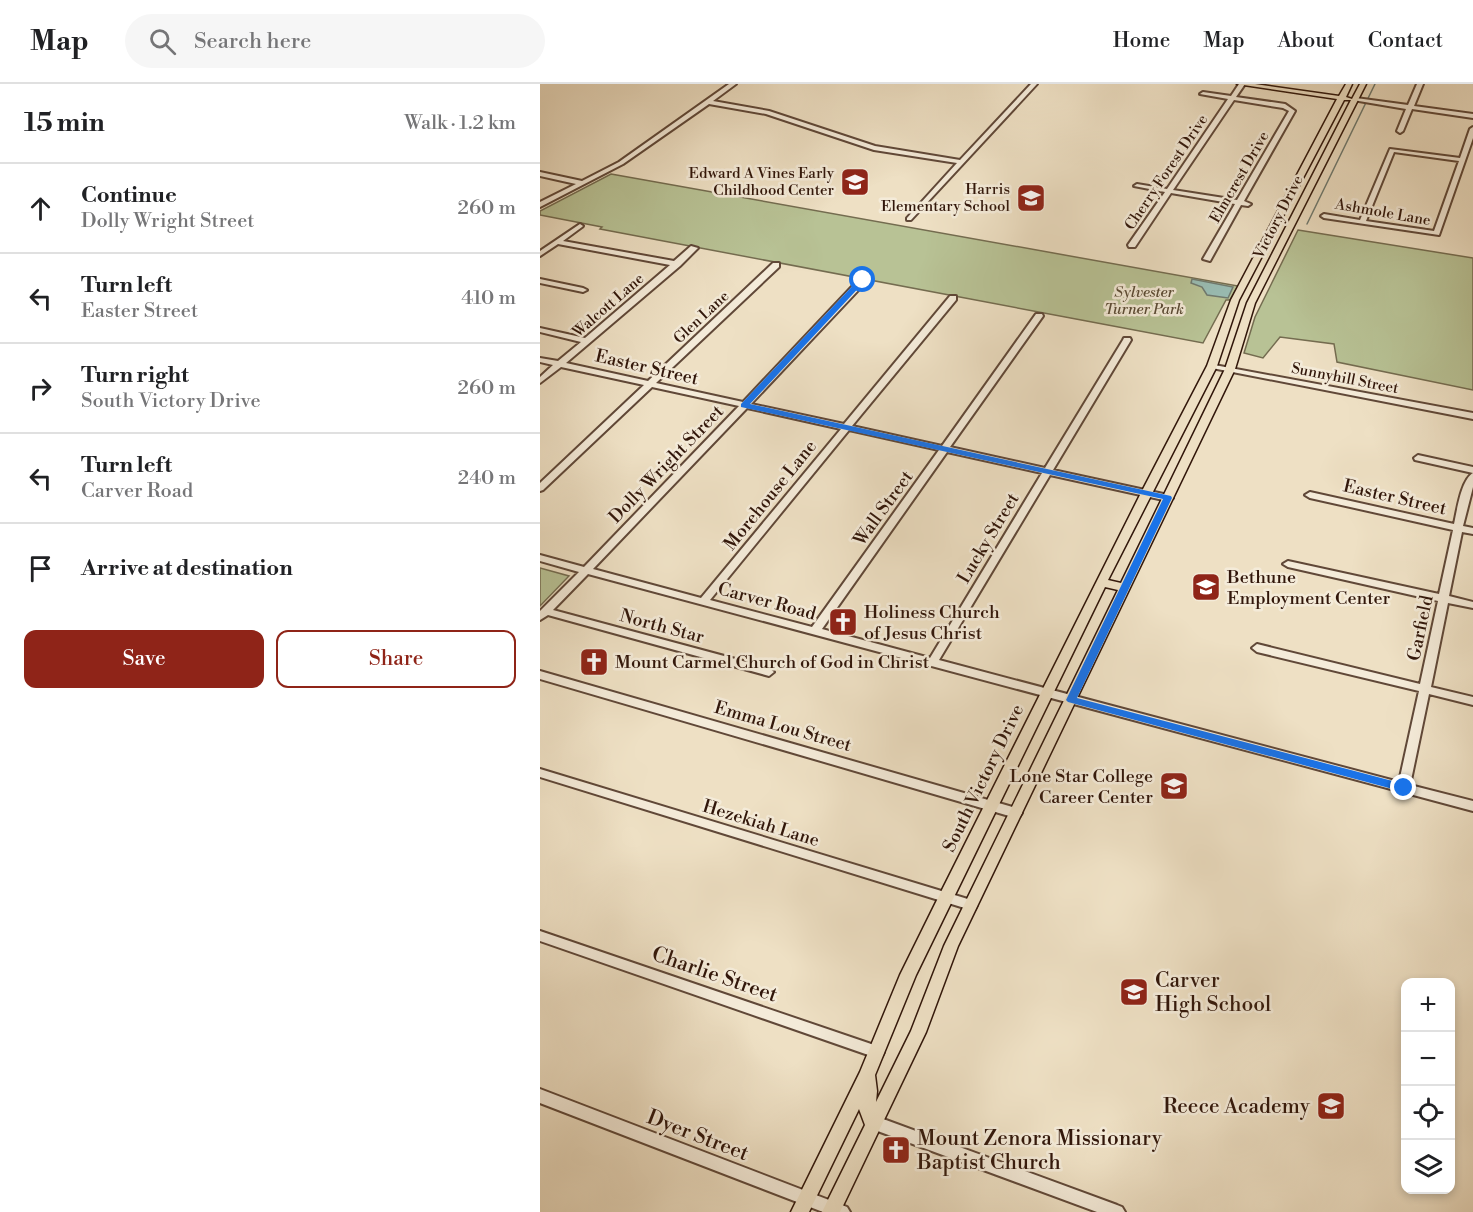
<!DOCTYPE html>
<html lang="en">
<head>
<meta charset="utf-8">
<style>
	:root { --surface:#fff; --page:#f6f6f6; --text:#202124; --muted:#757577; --line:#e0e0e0; --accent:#8f2418 }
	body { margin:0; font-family:"Libre Bodoni",serif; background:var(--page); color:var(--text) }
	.controls { position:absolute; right:18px; bottom:18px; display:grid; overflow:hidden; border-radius:12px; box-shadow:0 3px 9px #0003 }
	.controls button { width:54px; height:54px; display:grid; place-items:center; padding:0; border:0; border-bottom:2px solid var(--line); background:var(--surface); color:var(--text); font:30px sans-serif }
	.stop { position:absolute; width:18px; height:18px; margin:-14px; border:4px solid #1a73e8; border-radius:50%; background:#fff }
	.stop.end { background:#1a73e8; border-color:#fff; box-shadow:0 2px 6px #0008 }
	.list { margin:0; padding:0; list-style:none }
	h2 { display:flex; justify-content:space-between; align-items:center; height:78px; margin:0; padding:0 24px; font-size:26px }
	h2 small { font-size:20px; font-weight:400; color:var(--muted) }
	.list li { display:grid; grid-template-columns:39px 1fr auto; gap:18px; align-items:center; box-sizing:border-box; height:90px; padding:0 24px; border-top:2px solid var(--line) }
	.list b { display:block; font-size:22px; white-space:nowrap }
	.list p { margin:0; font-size:20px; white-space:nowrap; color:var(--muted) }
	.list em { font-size:20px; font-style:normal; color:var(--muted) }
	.actions { display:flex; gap:12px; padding:18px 24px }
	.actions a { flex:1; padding:14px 0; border:2px solid var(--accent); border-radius:12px; text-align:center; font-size:21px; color:var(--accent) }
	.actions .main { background:var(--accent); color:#fff }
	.icon { flex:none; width:33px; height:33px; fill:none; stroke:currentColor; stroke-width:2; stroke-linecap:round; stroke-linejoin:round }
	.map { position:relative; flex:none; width:933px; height:1128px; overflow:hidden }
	header { display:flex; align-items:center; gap:36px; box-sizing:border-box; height:84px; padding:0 30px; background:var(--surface); border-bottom:2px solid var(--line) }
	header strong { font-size:28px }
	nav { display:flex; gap:33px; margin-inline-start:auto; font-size:21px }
	.search { width:420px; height:54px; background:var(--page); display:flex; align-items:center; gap:15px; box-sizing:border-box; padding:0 21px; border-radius:33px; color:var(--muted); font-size:22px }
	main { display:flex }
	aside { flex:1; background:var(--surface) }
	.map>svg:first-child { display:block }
</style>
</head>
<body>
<header>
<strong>Map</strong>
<div class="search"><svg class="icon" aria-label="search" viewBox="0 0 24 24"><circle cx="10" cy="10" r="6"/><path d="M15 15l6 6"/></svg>Search here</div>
<nav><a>Home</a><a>Map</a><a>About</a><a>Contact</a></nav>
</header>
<main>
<aside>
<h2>15 min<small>Walk · 1.2 km</small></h2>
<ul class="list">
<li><svg class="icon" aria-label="ahead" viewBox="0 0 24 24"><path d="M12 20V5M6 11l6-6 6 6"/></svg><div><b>Continue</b><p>Dolly Wright Street</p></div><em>260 m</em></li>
<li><svg class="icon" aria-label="left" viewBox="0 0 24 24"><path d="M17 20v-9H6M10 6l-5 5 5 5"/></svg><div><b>Turn left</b><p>Easter Street</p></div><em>410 m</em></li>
<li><svg class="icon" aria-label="right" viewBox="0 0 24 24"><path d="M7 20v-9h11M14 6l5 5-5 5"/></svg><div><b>Turn right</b><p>South Victory Drive</p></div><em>260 m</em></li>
<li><svg class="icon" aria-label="left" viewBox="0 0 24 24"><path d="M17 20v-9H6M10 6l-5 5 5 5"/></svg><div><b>Turn left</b><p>Carver Road</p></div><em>240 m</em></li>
<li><svg class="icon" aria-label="arrive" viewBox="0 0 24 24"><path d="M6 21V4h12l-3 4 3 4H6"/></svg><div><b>Arrive at destination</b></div></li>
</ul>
<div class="actions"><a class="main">Save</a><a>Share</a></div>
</aside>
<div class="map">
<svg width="933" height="1128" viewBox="0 0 933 1128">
	<rect width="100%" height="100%" fill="#eee0c4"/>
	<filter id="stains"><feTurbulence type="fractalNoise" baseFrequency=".00333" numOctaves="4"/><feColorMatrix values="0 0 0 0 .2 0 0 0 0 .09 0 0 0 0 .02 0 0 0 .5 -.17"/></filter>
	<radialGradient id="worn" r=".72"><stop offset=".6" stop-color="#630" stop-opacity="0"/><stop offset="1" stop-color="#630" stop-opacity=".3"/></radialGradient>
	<path fill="#b8c295" stroke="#746c50" stroke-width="1.5" d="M 71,90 L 698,202 L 690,216 L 686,216 L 663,259 C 461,221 258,182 60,145 L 62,143 L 0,131 L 0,127 Z
		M 758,146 L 933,174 L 933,306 L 797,278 L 794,260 L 740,253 L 723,274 L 704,269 L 715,233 Z
		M 0,484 L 29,492 L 0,522 Z"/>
	<path fill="#99bdb4" stroke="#6f7a70" stroke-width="1.5" d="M 652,195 L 693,203 L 688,214 L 667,211 L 662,203 L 651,199 Z"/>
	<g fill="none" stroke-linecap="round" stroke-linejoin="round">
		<path stroke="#6f7a70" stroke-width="1.5" d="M 767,140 L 835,0"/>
		<g stroke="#604838" stroke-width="4">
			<path id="minor" d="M 189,0 L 196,0 L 173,17 L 229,27 L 335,62 L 420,76 L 491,0 L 497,0 L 371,136 L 367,136 L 367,134 L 417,79 L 334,66 L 226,30 L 169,20 L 83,80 L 0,123 L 0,118 L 36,100 L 0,92 L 0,88 L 42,97 L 79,78 Z
				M 699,0 L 705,0 L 696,13 L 745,20 L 755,27 L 704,117 L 711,120 L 708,122 L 701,121 L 670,177 L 663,175 L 695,120 L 631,109 L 595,163 L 589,163 L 588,161 L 625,108 L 594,102 L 597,100 L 627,105 L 688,15 L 660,10 L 663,8 L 691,12 ZM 694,16 L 743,24 L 749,27 L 697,116 L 633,106 Z
				M 877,0 L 883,0 L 874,22 L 933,30 L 933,34 L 872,25 L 863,47 L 860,49 L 857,47 L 866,25 L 813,16 L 816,14 L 868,21 Z
				M 933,43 L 933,54 L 899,151 L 784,134 L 781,132 L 784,130 L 820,136 L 850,65 L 920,74 L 930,45 ZM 854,68 L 919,77 L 894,147 L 826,137 Z
				M 40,140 L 43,142 L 42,143 L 23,157 L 134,177 L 151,162 L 158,164 L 140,182 L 26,279 L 108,297 L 233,179 L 239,179 L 239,183 L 116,299 L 203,318 L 320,194 L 326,194 L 326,198 L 211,320 L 304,340 L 410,212 L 416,212 L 416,216 L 312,342 L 402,362 L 496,230 L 502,230 L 503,232 L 410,363 L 505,384 L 583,256 L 584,254 L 590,254 L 591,256 L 513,386 L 628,411 L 633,414 L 628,417 L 510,391 L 399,576 L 859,698 L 879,607 L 717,568 L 712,564 L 717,560 L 880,600 L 898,517 L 748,483 L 743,480 L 748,477 L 899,510 L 913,446 L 770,414 L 765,411 L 770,408 L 914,440 C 917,427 921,396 933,389 L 933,403 L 923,442 L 933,444 L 933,450 L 922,448 L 909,512 L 933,518 L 933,524 L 908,519 L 891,603 L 933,613 L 933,621 L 889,610 L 870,701 L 933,717 L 933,727 L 48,490 L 13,526 L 229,584 L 234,588 L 229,592 L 8,531 L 0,536 L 0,527 L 39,488 L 0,477 L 0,471 L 44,483 L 199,322 L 112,303 L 3,406 L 0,407 L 0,399 L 104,301 L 21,283 L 0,299 L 0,293 L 13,281 L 0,278 L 0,274 L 18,277 L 41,258 L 0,248 L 0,244 L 45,254 L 130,181 L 18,160 L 0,172 L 0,167 ZM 207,324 L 301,345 L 161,514 L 53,485 ZM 309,346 L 399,366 L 272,543 L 170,516 ZM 407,368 L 502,389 L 390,574 L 282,545 Z
				M 0,195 L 43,204 L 47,206 L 43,208 L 0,199 Z
				M 669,280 L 933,329 L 933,335 L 672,284 L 669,284 Z
				M 878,371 L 933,383 L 933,389 L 875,376 L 874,374 Z
				M 0,587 L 476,724 L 480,726 L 482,729 L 480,732 L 476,734 L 0,595 Z
				M 0,685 L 431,816 L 435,817 L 437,821 L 435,825 L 431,826 L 0,693 Z
				M 0,847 L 337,962 L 342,964 L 344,968 L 342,972 L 337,974 L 0,857 Z
				M 0,1005 L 302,1121 L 307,1123 L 310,1128 L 283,1128 L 0,1019 Z
				M 335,1032 L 577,1121 L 582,1123 L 585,1128 L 557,1128 L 335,1046 L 330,1044 L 328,1039 L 330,1034 Z"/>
		</g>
		<g stroke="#31160a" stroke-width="3">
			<path id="major" d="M 697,0 L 715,0 L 799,12 L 806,0 L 812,0 L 806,13 L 812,15 L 820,0 L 826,0 L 715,219 L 695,285 L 418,862 L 386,948 L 300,1128 L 282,1128 L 325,1041 L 319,1025 L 269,1128 L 251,1128 L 320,988 L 360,891 L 401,808 L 601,409 L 667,282 L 691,216 L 797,15 ZM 804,16 L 811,16 L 707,219 L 685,285 L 581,499 L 568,496 L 677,282 L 699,216 ZM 565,503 L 578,506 L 404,862 L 371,947 L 336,1018 L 337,1007 L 335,991 L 376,891 Z"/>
		</g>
		<use href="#minor" fill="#f4ebd9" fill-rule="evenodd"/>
		<use href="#major" fill="#eee0c4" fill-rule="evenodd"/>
	</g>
	<path fill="#1a73e8" d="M 320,194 L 326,196 L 210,320 L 631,412 L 632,414 L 537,614 L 864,700 L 867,701 L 867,707 L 864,708 L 528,618 L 526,616 L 623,415 L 201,323 L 201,320 Z"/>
	<defs>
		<g id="school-square" transform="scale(1.5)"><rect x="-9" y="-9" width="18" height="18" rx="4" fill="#8f2418" stroke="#f4ebd9"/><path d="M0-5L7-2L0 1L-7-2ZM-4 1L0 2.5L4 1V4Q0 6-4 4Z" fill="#fff"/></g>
		<g id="church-square" transform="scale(1.5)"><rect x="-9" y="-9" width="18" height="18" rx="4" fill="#8f2418" stroke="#f4ebd9"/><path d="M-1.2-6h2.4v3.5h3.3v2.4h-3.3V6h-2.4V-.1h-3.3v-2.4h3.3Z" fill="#fff"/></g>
	</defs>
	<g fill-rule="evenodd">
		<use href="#school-square" x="315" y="98"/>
		<use href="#school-square" x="491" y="114"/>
		<use href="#school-square" x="666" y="503"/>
		<use href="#church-square" x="303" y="538"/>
		<use href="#church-square" x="54" y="578"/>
		<use href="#school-square" x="634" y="702"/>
		<use href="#school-square" x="594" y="908"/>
		<use href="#school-square" x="791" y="1022"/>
		<use href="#church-square" x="356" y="1066"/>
	</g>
	<g text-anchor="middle" stroke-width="5" stroke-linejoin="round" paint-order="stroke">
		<g font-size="15" fill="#31160a" stroke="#f4ebd9">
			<text transform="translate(626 88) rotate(-56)" y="5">Cherry Forest Drive</text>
			<text transform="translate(699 93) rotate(-60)" y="5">Elmcrest Drive</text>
			<text transform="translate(843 128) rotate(10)" y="5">Ashmole Lane</text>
			<text transform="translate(738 133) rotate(-63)" y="5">Victory Drive</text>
			<text transform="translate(68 221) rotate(-41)" y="5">Walcott Lane</text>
			<text transform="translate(161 233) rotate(-43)" y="5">Glen Lane</text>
			<text transform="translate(805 294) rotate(11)" y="5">Sunnyhill Street</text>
		</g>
		<g font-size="15" fill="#31160a" stroke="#f4ebd9" text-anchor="end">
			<text x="294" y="94">Edward A Vines Early<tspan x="294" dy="17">Childhood Center</tspan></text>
			<text x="470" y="110">Harris<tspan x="470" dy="17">Elementary School</tspan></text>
		</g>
		<g font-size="15" font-style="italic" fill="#5a4a34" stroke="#f4ebd9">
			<text x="604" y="213">Sylvester<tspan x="604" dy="17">Turner Park</tspan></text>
		</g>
		<g font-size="18" fill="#31160a" stroke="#f4ebd9">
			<text transform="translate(107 283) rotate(13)" y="6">Easter Street</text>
			<text transform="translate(126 380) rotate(-46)" y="6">Dolly Wright Street</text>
			<text transform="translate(230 411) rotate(-51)" y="6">Morehouse Lane</text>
			<text transform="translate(855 413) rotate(13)" y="6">Easter Street</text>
			<text transform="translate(343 424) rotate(-54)" y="6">Wall Street</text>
			<text transform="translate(448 454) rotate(-59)" y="6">Lucky Street</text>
			<text transform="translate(227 517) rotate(15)" y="6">Carver Road</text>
			<text transform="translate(122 542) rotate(15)" y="6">North Star</text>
			<text transform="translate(880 544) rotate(-78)" y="6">Garfield</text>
			<text transform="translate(243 642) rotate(16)" y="6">Emma Lou Street</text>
			<text transform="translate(443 694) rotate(-64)" y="6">South Victory Drive</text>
			<text transform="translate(221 739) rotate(17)" y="6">Hezekiah Lane</text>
		</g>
		<g font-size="18" fill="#31160a" stroke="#f4ebd9" text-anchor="start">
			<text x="687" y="499">Bethune<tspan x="687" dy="21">Employment Center</tspan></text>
			<text x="324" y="534">Holiness Church<tspan x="324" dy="21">of Jesus Christ</tspan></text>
			<text x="75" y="584">Mount Carmel Church of God in Christ</text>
			<text x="613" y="698" text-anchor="end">Lone Star College<tspan x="613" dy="21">Career Center</tspan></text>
		</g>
		<g font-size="21" fill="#31160a" stroke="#f4ebd9">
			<text transform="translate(175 890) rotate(19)" y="7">Charlie Street</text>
			<text transform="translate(158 1051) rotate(21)" y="7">Dyer Street</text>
		</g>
		<g font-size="21" fill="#31160a" stroke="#f4ebd9" text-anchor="start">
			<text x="615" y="903">Carver<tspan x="615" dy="24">High School</tspan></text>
			<text x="770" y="1029" text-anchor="end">Reece Academy</text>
			<text x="377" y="1061">Mount Zenora Missionary<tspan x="377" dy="24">Baptist Church</tspan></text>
		</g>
	</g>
	<rect width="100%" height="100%" filter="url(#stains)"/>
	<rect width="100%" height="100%" fill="url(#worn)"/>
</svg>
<div class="controls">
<button>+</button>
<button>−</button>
<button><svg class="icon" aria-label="locate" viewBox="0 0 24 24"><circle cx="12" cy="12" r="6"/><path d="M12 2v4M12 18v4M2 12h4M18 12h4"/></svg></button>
<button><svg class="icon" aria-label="layers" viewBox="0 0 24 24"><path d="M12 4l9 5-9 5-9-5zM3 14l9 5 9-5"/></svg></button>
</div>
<div class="stop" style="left:323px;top:196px"></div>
<div class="stop end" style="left:864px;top:704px"></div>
</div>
</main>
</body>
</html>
